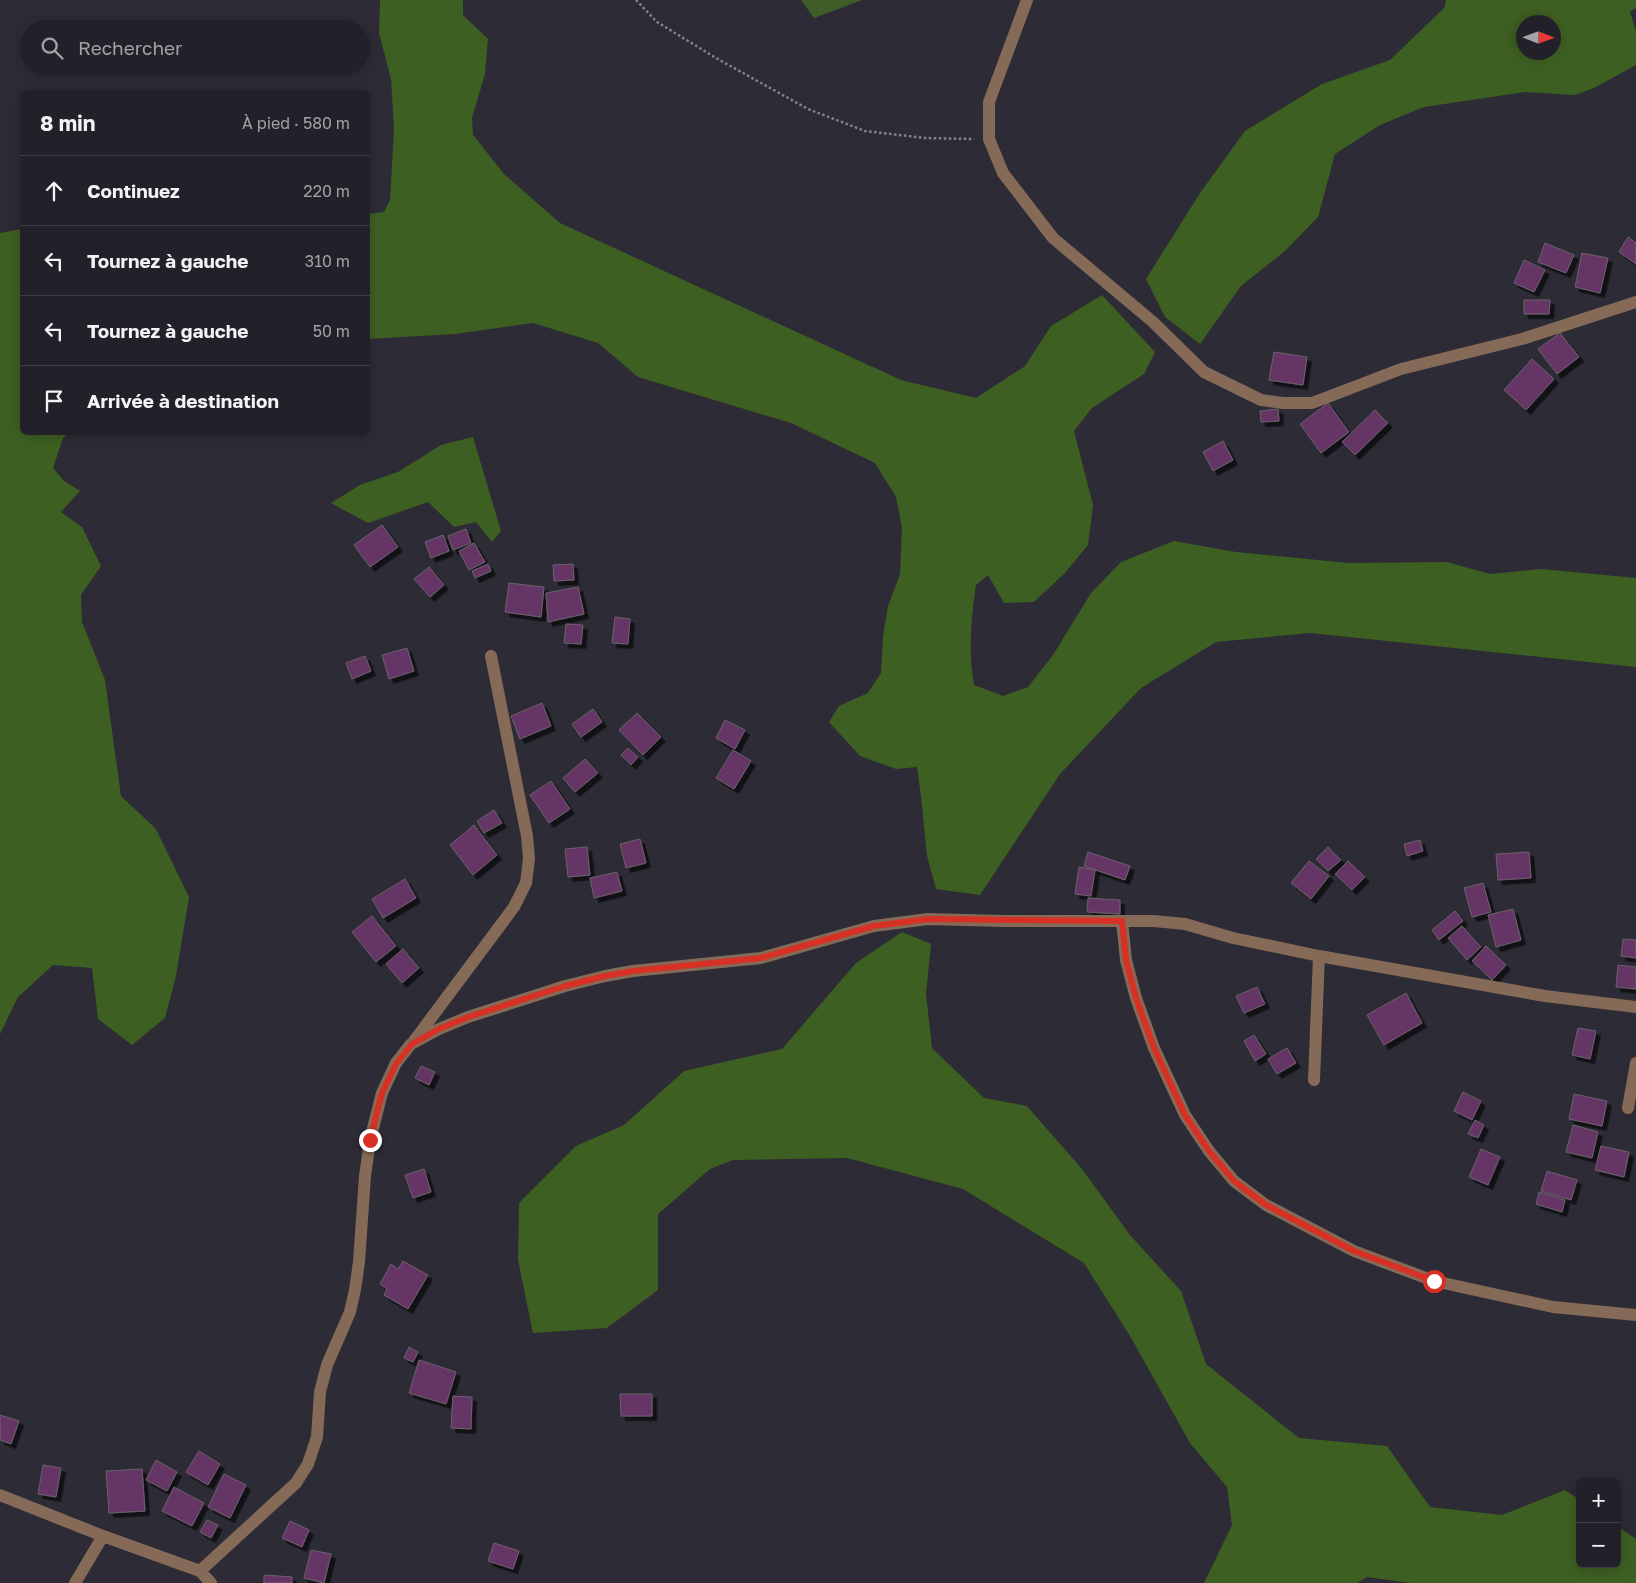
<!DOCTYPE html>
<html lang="fr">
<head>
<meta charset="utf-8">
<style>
	:root { --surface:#222028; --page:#2e2d34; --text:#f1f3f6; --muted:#a2a3a8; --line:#3f3e45 }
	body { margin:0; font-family:"Golos Text",sans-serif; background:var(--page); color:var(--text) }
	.controls { position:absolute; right:15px; bottom:15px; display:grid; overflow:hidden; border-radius:8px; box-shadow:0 2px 12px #0003 }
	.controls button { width:45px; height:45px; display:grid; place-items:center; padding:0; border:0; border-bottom:1px solid var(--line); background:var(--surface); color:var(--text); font:25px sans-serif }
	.compass { position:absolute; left:1516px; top:15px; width:45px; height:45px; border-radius:50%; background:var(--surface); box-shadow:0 2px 12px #0003; rotate:91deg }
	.stop { position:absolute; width:15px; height:15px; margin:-11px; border:4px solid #d93025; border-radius:50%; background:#fff }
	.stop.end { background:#d93025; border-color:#fff; box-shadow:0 1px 5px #0008 }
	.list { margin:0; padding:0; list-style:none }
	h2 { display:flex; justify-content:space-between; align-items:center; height:65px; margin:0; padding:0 20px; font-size:21px }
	h2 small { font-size:16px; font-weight:400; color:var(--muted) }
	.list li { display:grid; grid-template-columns:32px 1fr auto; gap:15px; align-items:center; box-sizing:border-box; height:70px; padding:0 20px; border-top:1px solid var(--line) }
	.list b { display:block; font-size:19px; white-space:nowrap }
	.list em { font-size:16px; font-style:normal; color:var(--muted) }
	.icon { flex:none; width:28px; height:28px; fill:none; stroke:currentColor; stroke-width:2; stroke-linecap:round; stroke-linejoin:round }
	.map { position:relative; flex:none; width:1636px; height:1583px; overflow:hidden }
	.search { position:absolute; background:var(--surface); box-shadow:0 2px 12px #0003; left:20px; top:20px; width:350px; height:55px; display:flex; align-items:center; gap:12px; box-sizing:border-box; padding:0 18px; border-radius:28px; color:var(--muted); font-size:19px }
	.panel { position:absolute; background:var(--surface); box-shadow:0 2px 12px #0003; left:20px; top:90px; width:350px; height:345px; border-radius:8px }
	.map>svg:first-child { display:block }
</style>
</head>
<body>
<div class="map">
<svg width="1636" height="1583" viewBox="0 0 1636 1583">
	<defs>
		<filter id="shadow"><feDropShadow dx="4.5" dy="4.5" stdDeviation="0" flood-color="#0009"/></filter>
	</defs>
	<rect width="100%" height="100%" fill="#2d2b35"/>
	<path fill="#3f5e27" d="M 801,0 L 862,0 L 814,18 Z"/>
	<path fill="#3e5f22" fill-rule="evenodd" d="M 380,0 L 463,0 L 463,15 L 488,39 L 485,74 L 472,118 L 473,135 L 504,174 L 560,223 L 901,380 L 976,398 L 1025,366 L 1051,326 L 1102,295 L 1155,352 L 1144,374 L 1092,408 L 1074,431 L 1093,505 L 1088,545 L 1065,573 L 1034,602 L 1004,603 L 988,575 L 976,585 C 971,619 968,651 974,685 L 1003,696 L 1028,687 L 1053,655 L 1091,593 L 1121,562 L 1174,541 L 1236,552 L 1348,563 L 1447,562 L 1490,574 L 1541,569 L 1636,578 L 1636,667 L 1310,633 L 1216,642 L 1141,688 L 1060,774 L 980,895 L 936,889 L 927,856 L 921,796 L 917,767 L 896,769 L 860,756 L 829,722 L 839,706 L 868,693 L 881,673 L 883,636 L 888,606 L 900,574 L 902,528 L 896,497 L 875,463 L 791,423 L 638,377 L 598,343 L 533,323 L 455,334 L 368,339 L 368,214 L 384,212 L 390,200 L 394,129 L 391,79 L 379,33 Z
		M 1446,0 L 1636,0 L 1636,8 L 1630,12 L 1636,31 L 1636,65 L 1594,88 L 1575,95 L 1525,92 L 1424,107 L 1380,125 L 1335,154 L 1318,217 L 1285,251 L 1241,286 L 1200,344 L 1165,317 L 1146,279 L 1200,193 L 1245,131 L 1322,84 L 1390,60 L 1445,7 ZM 1554,22 L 1554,52 L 1524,52 L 1524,22 Z
		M 22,229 L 22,432 L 68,433 L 63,438 L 53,468 L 64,481 L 80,491 L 61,512 L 82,527 L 101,566 L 81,595 L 82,622 L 105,680 L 121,796 L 156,829 L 189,897 L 176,976 L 165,1018 L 132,1045 L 98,1019 L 92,968 L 53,965 L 18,997 L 0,1034 L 0,233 Z
		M 473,437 L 501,531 L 492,542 L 476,522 L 454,527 L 428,502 L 368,523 L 331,503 L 360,485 L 398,472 L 441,445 Z
		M 902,932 L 931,944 L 926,994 L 932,1048 L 984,1098 L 1027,1106 L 1082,1169 L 1130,1235 L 1181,1291 L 1206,1364 L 1299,1438 L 1387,1446 L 1430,1507 L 1502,1515 L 1565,1490 L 1580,1500 L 1580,1564 L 1617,1564 L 1617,1526 L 1636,1539 L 1636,1583 L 1411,1583 L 1367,1577 L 1357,1583 L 1204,1583 L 1232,1525 L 1227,1487 L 1190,1443 L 1130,1336 L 1084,1263 L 963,1189 L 847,1158 L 733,1160 L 710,1169 L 658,1214 L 658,1290 L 607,1328 L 533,1333 L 518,1260 L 519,1203 L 576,1146 L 624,1125 L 684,1071 L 782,1049 L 856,963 Z"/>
	<path fill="#653566" stroke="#6b626b" filter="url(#shadow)" d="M 1628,237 L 1636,243 L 1636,264 L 1619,252 Z
		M 1545,243 L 1574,255 L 1566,273 L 1538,262 Z
		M 1582,253 L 1608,258 L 1600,293 L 1575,287 Z
		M 1524,260 L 1545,270 L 1534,292 L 1514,283 Z
		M 1524,300 L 1550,300 L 1549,314 L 1524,314 Z
		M 1560,333 L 1579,357 L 1557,374 L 1538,349 Z
		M 1274,352 L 1307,357 L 1303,385 L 1269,380 Z
		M 1532,359 L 1554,379 L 1526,410 L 1504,390 Z
		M 1328,403 L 1349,432 L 1321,453 L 1300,424 Z
		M 1278,409 L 1279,421 L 1261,422 L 1260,411 Z
		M 1375,410 L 1388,423 L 1355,455 L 1342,442 Z
		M 1223,441 L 1233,460 L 1213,471 L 1203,452 Z
		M 382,525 L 398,547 L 370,567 L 354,545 Z
		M 466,529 L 471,543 L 453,550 L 448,536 Z
		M 443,535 L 449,551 L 431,558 L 425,542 Z
		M 474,543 L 485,562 L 469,570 L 459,551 Z
		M 488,564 L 491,571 L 475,578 L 472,571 Z
		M 573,564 L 574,580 L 554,581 L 553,565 Z
		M 429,567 L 444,585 L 430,597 L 414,579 Z
		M 509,583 L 544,587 L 541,617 L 505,612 Z
		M 578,587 L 584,614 L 548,622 L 546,593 Z
		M 615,617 L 630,619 L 628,644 L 612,643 Z
		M 566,624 L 583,625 L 581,644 L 564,643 Z
		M 407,648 L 414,671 L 389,679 L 382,655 Z
		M 365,656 L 371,671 L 352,679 L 346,663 Z
		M 542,703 L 551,726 L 520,739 L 511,716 Z
		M 593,709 L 602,722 L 581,737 L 572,724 Z
		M 637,713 L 661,737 L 643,755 L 619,730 Z
		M 725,720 L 745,730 L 735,749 L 716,738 Z
		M 628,748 L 638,757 L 631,765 L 621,755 Z
		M 733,750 L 751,761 L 734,789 L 716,778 Z
		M 585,759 L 598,773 L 575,792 L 563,778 Z
		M 551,781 L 570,809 L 549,823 L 530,795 Z
		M 494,810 L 502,823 L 484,833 L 477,821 Z
		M 474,825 L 497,855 L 473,875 L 450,845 Z
		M 640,839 L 646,863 L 626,868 L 620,844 Z
		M 1420,840 L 1423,851 L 1407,856 L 1404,844 Z
		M 587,847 L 590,875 L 568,877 L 565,849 Z
		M 1328,847 L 1341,860 L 1328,871 L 1316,859 Z
		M 1088,852 L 1130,866 L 1125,880 L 1084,866 Z
		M 1529,852 L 1531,878 L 1498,880 L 1496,854 Z
		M 1309,861 L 1329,876 L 1311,899 L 1291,883 Z
		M 1348,861 L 1365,877 L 1352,890 L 1335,874 Z
		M 1079,867 L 1095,870 L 1091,896 L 1075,894 Z
		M 617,872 L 622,891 L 594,898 L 590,878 Z
		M 405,879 L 416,898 L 383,918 L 372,899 Z
		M 1483,883 L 1491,912 L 1472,917 L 1464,888 Z
		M 1088,898 L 1120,900 L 1120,914 L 1087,912 Z
		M 1513,909 L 1521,940 L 1496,947 L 1488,915 Z
		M 1455,911 L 1463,921 L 1439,940 L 1432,930 Z
		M 372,916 L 396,946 L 376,962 L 352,932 Z
		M 1462,926 L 1481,947 L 1467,960 L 1448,938 Z
		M 1623,939 L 1636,940 L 1636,958 L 1621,956 Z
		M 1486,946 L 1506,965 L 1492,980 L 1472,961 Z
		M 403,949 L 419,968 L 402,983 L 386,964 Z
		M 1618,965 L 1636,967 L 1636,989 L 1616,987 Z
		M 1257,987 L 1265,1004 L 1244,1013 L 1236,996 Z
		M 1406,993 L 1422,1023 L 1384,1045 L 1367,1015 Z
		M 1578,1028 L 1596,1031 L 1590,1059 L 1572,1055 Z
		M 1254,1035 L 1266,1054 L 1255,1061 L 1244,1041 Z
		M 1287,1048 L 1296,1063 L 1277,1074 L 1268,1059 Z
		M 421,1066 L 435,1072 L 429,1085 L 415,1078 Z
		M 1463,1092 L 1481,1101 L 1472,1120 L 1454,1111 Z
		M 1574,1094 L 1607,1101 L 1602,1126 L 1569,1119 Z
		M 1475,1120 L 1484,1125 L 1478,1138 L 1468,1134 Z
		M 1573,1125 L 1598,1132 L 1592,1158 L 1566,1152 Z
		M 1601,1146 L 1629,1152 L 1624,1177 L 1595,1170 Z
		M 1481,1149 L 1500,1157 L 1488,1185 L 1469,1177 Z
		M 424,1169 L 431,1192 L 413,1198 L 405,1175 Z
		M 1547,1171 L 1577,1180 L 1571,1200 L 1541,1191 Z
		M 1539,1192 L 1565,1200 L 1562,1212 L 1536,1204 Z
		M 403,1261 L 428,1275 L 408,1309 L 384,1295 L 387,1289 L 380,1284 L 391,1264 L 398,1269 Z
		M 409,1347 L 418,1352 L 413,1362 L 404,1358 Z
		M 419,1360 L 456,1372 L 446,1404 L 409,1393 Z
		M 620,1394 L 652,1394 L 652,1416 L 621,1416 Z
		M 453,1396 L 472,1397 L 471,1429 L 451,1428 Z
		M 0,1415 L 19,1421 L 11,1444 L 0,1440 Z
		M 199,1451 L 220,1464 L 208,1485 L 186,1472 Z
		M 156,1460 L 177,1472 L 167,1491 L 146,1480 Z
		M 43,1465 L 61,1468 L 56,1497 L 38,1494 Z
		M 142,1469 L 145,1511 L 109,1513 L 106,1471 Z
		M 224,1474 L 246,1485 L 230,1518 L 208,1507 Z
		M 174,1487 L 204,1503 L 192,1526 L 162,1511 Z
		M 207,1520 L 218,1525 L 211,1538 L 200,1532 Z
		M 290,1521 L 309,1530 L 302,1547 L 282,1538 Z
		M 494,1543 L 519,1551 L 513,1569 L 488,1561 Z
		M 311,1550 L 331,1554 L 324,1583 L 304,1578 Z
		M 264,1575 L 292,1577 L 292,1583 L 264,1583 Z"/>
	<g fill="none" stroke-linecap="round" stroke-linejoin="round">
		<path stroke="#85848c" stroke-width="2.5" stroke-dasharray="2.5 2.5" stroke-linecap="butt" d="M 636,0 L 657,22 L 716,58 L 808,109 L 865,131 L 925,138 L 974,139"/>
		<path stroke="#846a57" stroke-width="12" d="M 1027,0 L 989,102 L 989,139 L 1003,173 L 1053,238 L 1153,322 L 1204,372 L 1261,400 L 1283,403 L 1312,403 L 1401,369 L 1522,339 L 1636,302
			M 1122,921 L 1126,960 L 1136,998 L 1154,1048 L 1185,1115 L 1209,1151 L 1234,1181 L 1266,1205 L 1354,1251 L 1434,1281 L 1553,1307 L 1636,1315
			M 414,1041 L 514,907 L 526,883 L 529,859 L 527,836 L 491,656
			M 1314,1080 L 1319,956
			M 1628,1108 L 1636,1063
			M 0,1495 L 103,1536 L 200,1571 L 211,1583
			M 200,1571 L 296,1483 L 308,1464 L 317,1437 L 320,1392 L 327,1365 L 350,1312 L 355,1290 L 359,1262 L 365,1176 L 370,1140 L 382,1093 L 396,1063 L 411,1044 L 439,1029 L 468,1017 L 565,986 L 605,976 L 633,971 L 761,958 L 874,926 L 928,919 L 1003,921 L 1154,921 L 1185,924 L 1233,938 L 1319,956 L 1545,996 L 1636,1007
			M 75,1583 L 103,1536"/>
	</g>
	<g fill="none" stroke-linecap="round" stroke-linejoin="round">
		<path stroke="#d93025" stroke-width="6" d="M 370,1140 L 382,1093 L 396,1064 L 412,1044 L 439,1029 L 468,1017 L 565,986 L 605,976 L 633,971 L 761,958 L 874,926 L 928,919 L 1122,921 L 1126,960 L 1136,998 L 1154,1048 L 1185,1115 L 1209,1151 L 1234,1181 L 1266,1205 L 1354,1251 L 1434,1281"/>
	</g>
</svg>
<div class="controls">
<button>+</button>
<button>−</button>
</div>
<svg class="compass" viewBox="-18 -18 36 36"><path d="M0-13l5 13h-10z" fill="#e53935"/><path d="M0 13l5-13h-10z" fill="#a2a3a8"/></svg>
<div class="stop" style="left:1434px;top:1281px"></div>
<div class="stop end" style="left:370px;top:1140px"></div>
<div class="search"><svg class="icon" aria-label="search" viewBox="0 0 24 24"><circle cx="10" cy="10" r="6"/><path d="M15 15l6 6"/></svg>Rechercher</div>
<section class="panel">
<h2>8 min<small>À pied · 580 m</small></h2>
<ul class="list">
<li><svg class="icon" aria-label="ahead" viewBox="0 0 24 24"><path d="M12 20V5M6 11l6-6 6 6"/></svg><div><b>Continuez</b></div><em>220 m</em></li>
<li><svg class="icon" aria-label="left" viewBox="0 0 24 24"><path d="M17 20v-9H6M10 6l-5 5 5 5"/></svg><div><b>Tournez à gauche</b></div><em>310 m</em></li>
<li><svg class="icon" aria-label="left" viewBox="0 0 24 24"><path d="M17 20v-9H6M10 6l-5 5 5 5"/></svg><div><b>Tournez à gauche</b></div><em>50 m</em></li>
<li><svg class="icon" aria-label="arrive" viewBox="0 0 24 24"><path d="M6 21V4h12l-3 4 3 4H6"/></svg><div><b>Arrivée à destination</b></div></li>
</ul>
</section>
</div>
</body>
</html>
